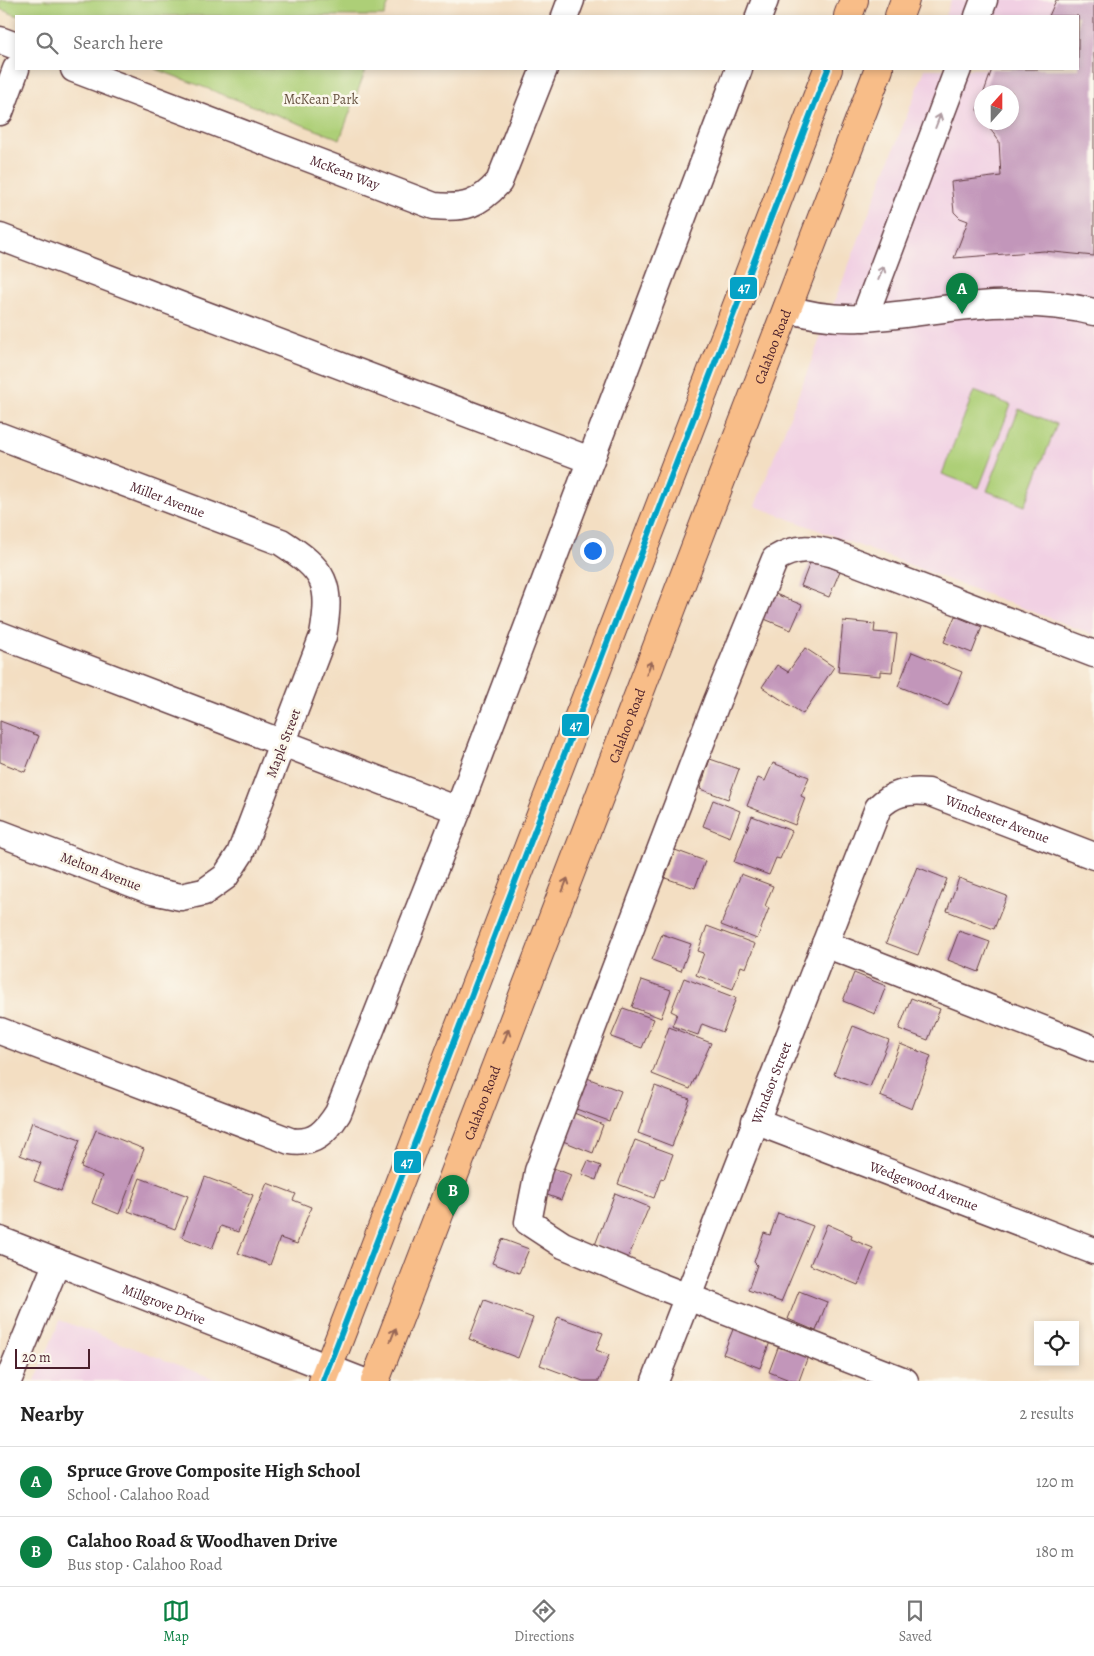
<!DOCTYPE html>
<html lang="en">
<head>
<meta charset="utf-8">
<style>
	:root { --surface:#fff; --page:#f2f2f2; --text:#222; --muted:#767676; --line:#e0e0e0; --accent:#0b8043 }
	body { margin:0; font-family:Alegreya,serif; background:var(--page); color:var(--text) }
	.controls { position:absolute; right:15px; bottom:15px; display:grid; overflow:hidden; border-radius:0px; box-shadow:0 2px 8px #0003 }
	.controls button { width:45px; height:45px; display:grid; place-items:center; padding:0; border:0; border-bottom:1px solid var(--line); background:var(--surface); color:var(--text); font:25px sans-serif }
	.compass { position:absolute; left:974px; top:85px; width:45px; height:45px; border-radius:50%; background:var(--surface); box-shadow:0 2px 8px #0003; rotate:21deg }
	.scale { position:absolute; left:15px; bottom:12px; width:75px; box-sizing:border-box; padding-left:5px; border:2px solid #4a1f2b; border-top:0; font-size:14px; line-height:18px; white-space:nowrap; color:#4a1f2b; -webkit-text-stroke:4px #fbf7ec; paint-order:stroke }
	.you { position:absolute; left:592px; top:550px; width:18px; height:18px; margin:-12px; border:4px solid #fff; border-radius:50%; background:#1a73e8; box-shadow:0 0 0 8px #1a73e833 }
	.badge { display:grid; place-items:center; width:32px; height:32px; border-radius:50%; background:var(--accent); color:#fff; font-size:16px; font-weight:700 }
	.pin { position:absolute; translate:-50% -41px; filter:drop-shadow(0 1px 2px #0008) }
	.pin::after { content:''; position:absolute; top:26px; width:18px; height:15px; background:inherit; clip-path:polygon(0 0,100% 0,50% 100%) }
	.list { margin:0; padding:0; list-style:none }
	h2 { display:flex; justify-content:space-between; align-items:center; height:65px; margin:0; padding:0 20px; font-size:21px }
	h2 small { font-size:16px; font-weight:400; color:var(--muted) }
	.list li { display:grid; grid-template-columns:32px 1fr auto; gap:15px; align-items:center; box-sizing:border-box; height:70px; padding:0 20px; border-top:1px solid var(--line) }
	.list b { display:block; font-size:19px; white-space:nowrap }
	.list p { margin:0; font-size:16px; white-space:nowrap; color:var(--muted) }
	.list em { font-size:16px; font-style:normal; color:var(--muted) }
	.icon { flex:none; width:28px; height:28px; fill:none; stroke:currentColor; stroke-width:2; stroke-linecap:round; stroke-linejoin:round }
	.map { position:relative; flex:none; width:1094px; height:1381px; overflow:hidden }
	.search { position:absolute; background:var(--surface); box-shadow:0 2px 8px #0003; left:15px; right:15px; top:15px; height:55px; display:flex; align-items:center; gap:12px; box-sizing:border-box; padding:0 18px; border-radius:0px; color:var(--muted); font-size:19px }
	.sheet { height:205px; background:var(--surface) }
	nav { display:flex; justify-content:space-around; align-items:center; box-sizing:border-box; height:70px; border-top:1px solid var(--line); background:var(--surface); font-size:14px; color:var(--muted) }
	nav a { display:grid; justify-items:center; gap:2px }
	nav .on { color:var(--accent) }
	.map>svg:first-child { display:block }
</style>
</head>
<body>
<div class="map">
<svg width="1094" height="1381" viewBox="0 0 1094 1381">
	<rect width="100%" height="100%" fill="#fbf7ec"/>
	<filter id="ink" filterUnits="userSpaceOnUse"><feTurbulence type="fractalNoise" baseFrequency=".02" numOctaves="2"/><feDisplacementMap in="SourceGraphic" scale="10" xChannelSelector="R" yChannelSelector="G"/><feConvolveMatrix kernelMatrix="1 2 1 2 8 2 1 2 1" color-interpolation-filters="sRGB"/></filter>
	<filter id="wash" filterUnits="userSpaceOnUse"><feTurbulence type="fractalNoise" baseFrequency=".0096" numOctaves="4" result="noise"/><feDisplacementMap in="SourceGraphic" scale="20" xChannelSelector="R" yChannelSelector="G"/><feGaussianBlur stdDeviation="1.12" result="paint"/><feColorMatrix in="noise" values="0 0 0 0 0 0 0 0 0 0 0 0 0 0 0 0 0 1.4 0 .05"/><feComposite in="paint" operator="in"/></filter>
	<g filter="url(#wash)">
		<rect width="100%" height="100%" fill="#f3dec2"/>
		<path fill="#f1d0e3" fill-rule="evenodd" d="M 951,0 L 1094,0 L 1094,635 L 755,506 L 925,69 L 1078,69 L 1078,16 L 945,16 ZM 982,92 L 1012,92 L 1012,122 L 982,122 Z
			M 60,1320 L 220,1381 L 35,1381 Z"/>
		<path fill="#adcf77" stroke="#7c7751" d="M 0,0 L 390,0 L 384,16 L 18,16 L 0,9 Z
			M 156,69 L 366,69 L 340,139 Z
			M 974,391 L 1011,405 L 979,488 L 942,474 Z
			M 1019,409 L 1057,424 L 1025,506 L 987,491 Z"/>
		<g id="blocks">
			<path fill="#c296ba" d="M 1056,0 L 1094,0 L 1094,256 L 1044,251 L 954,258 L 968,221 L 960,218 L 954,212 L 951,182 L 1001,176 L 999,141 L 985,122 L 1012,122 L 1012,92 L 984,92 L 992,69 L 1078,69 L 1078,16 L 1049,16 Z
				M 981,99 L 982,99 L 982,117 L 977,110 Z
				M 811,560 L 840,571 L 829,597 L 801,586 Z
				M 773,593 L 802,605 L 791,630 L 762,618 Z
				M 955,616 L 982,627 L 972,653 L 944,642 Z
				M 843,621 L 875,624 L 874,632 L 897,634 L 892,672 L 880,671 L 880,676 L 838,672 Z
				M 805,648 L 834,667 L 803,714 L 762,687 L 777,665 L 788,672 Z
				M 912,652 L 962,672 L 948,706 L 898,686 Z
				M 0,721 L 39,736 L 25,772 L 0,762 Z
				M 710,759 L 739,769 L 728,799 L 700,789 Z
				M 773,763 L 809,777 L 801,796 L 805,798 L 795,825 L 747,806 L 758,778 L 765,781 Z
				M 713,800 L 740,811 L 730,837 L 703,826 Z
				M 752,816 L 792,831 L 780,859 L 776,858 L 769,875 L 734,862 Z
				M 675,850 L 705,861 L 695,888 L 665,878 Z
				M 917,867 L 947,879 L 918,955 L 886,943 Z
				M 741,874 L 773,886 L 765,906 L 769,908 L 757,939 L 721,925 Z
				M 959,878 L 1007,896 L 994,929 L 947,911 Z
				M 707,926 L 755,944 L 746,968 L 741,966 L 733,989 L 696,975 L 704,953 L 698,951 Z
				M 959,931 L 990,942 L 979,972 L 948,960 Z
				M 662,934 L 691,944 L 681,971 L 652,960 Z
				M 854,973 L 886,986 L 875,1014 L 843,1001 Z
				M 684,978 L 736,998 L 723,1032 L 702,1024 L 698,1035 L 672,1026 L 677,1014 L 671,1011 Z
				M 642,980 L 671,990 L 661,1018 L 632,1007 Z
				M 911,998 L 940,1009 L 928,1040 L 899,1029 Z
				M 623,1008 L 654,1019 L 642,1048 L 611,1037 Z
				M 853,1026 L 889,1040 L 870,1087 L 834,1074 Z
				M 669,1027 L 711,1043 L 690,1089 L 652,1074 Z
				M 900,1044 L 931,1056 L 912,1109 L 880,1096 Z
				M 587,1078 L 621,1091 L 609,1121 L 576,1109 Z
				M 655,1086 L 690,1099 L 672,1146 L 638,1133 Z
				M 574,1113 L 603,1125 L 593,1153 L 563,1141 Z
				M 32,1122 L 80,1140 L 61,1191 L 34,1181 L 41,1163 L 20,1155 Z
				M 96,1130 L 144,1149 L 119,1214 L 92,1203 L 102,1176 L 81,1167 Z
				M 635,1140 L 673,1154 L 664,1179 L 661,1178 L 654,1198 L 618,1184 Z
				M 588,1161 L 601,1166 L 596,1180 L 582,1174 Z
				M 551,1167 L 571,1175 L 561,1200 L 542,1193 Z
				M 205,1177 L 253,1195 L 238,1232 L 221,1226 L 212,1249 L 182,1237 Z
				M 140,1178 L 188,1196 L 175,1229 L 128,1211 Z
				M 267,1183 L 296,1194 L 293,1200 L 311,1207 L 297,1244 L 280,1238 L 270,1265 L 238,1253 Z
				M 615,1193 L 649,1207 L 628,1258 L 595,1245 Z
				M 778,1213 L 813,1226 L 781,1302 L 748,1290 L 757,1265 L 754,1262 L 764,1233 L 770,1235 Z
				M 827,1224 L 852,1235 L 851,1239 L 873,1248 L 858,1285 L 810,1265 Z
				M 502,1239 L 529,1249 L 519,1273 L 492,1263 Z
				M 799,1291 L 827,1302 L 816,1331 L 788,1319 Z
				M 484,1300 L 533,1318 L 518,1358 L 469,1339 Z
				M 558,1317 L 603,1333 L 596,1350 L 609,1355 L 599,1381 L 583,1381 L 540,1365 Z
				M 734,1327 L 770,1342 L 760,1368 L 723,1354 Z
				M 779,1345 L 808,1356 L 799,1381 L 792,1381 L 769,1372 Z"/>
		</g>
	</g>
	<g filter="url(#ink)">
		<use href="#blocks" fill-opacity="0" stroke="#633c42" stroke-width="1"/>
		<g fill="none" stroke-linecap="round" stroke-linejoin="round">
			<g stroke="#633c42" stroke-width="29">
				<g id="minor">
					<path d="M 565,16 L 571,0"/>
					<path d="M 759,16 L 765,0"/>
					<path d="M 978,16 L 984,0"/>
					<path d="M 0,40 L 16,46"/>
					<path id="s1" d="M 74,69 L 434,206 C 465,209 478,205 499,182 L 544,69"/>
					<path d="M 0,112 L 16,69"/>
					<path d="M 0,237 L 590,460"/>
					<path d="M 787,308 C 845,329 909,312 968,306 C 1010,302 1053,302 1094,312"/>
					<path d="M 864,318 L 958,69"/>
					<path id="s2" d="M 0,436 L 281,542 C 326,571 332,583 323,636 L 240,854 L 225,877 L 204,892 L 181,897 L 152,891 L 0,833"/>
					<path d="M 0,635 L 458,810"/>
					<path d="M 825,944 L 1094,1049"/>
					<path d="M 0,1031 L 290,1141 C 314,1145 326,1132 338,1113 L 458,810 L 739,69"/>
					<path id="s3" d="M 755,1121 L 1094,1251"/>
					<path id="s4" d="M 0,1240 L 362,1381"/>
					<path d="M 8,1381 L 57,1262"/>
					<path id="s5" d="M 655,1381 L 878,808 C 892,793 908,790 928,792 L 1094,856"/>
					<path d="M 905,1381 L 662,1287 L 563,1245 L 528,1222 L 538,1171 L 717,701 L 775,559 C 796,546 811,548 834,554 L 1094,654"/>
				</g>
			</g>
			<g stroke="#633c42" stroke-width="30">
				<g id="major">
					<path d="M 848,16 L 854,0"/>
					<path d="M 899,16 L 905,0"/>
					<path d="M 323,1381 L 828,69"/>
					<path id="s6" d="M 375,1381 L 879,69"/>
				</g>
			</g>
			<use href="#minor" stroke="#fff" stroke-width="26"/>
			<use href="#major" stroke="#f8bd88" stroke-width="28"/>
			<g stroke="#fbf7ec" stroke-width="10">
				<path id="bus-1" d="M 323,1381 L 828,69"/>
			</g>
			<use href="#bus-1" stroke="#04a2c6" stroke-width="6"/>
		</g>
		<defs><path id="oneway-shaft" d="M-6 0H5M1.5-3L5.5 0L1.5 3" fill="none" stroke-width="1.6" stroke-linecap="round" stroke-linejoin="round" transform="scale(1.25)"/></defs>
		<g stroke="#ae9aa0">
			<use href="#oneway-shaft" transform="translate(938 121) rotate(-69)"/>
			<use href="#oneway-shaft" transform="translate(881 273) rotate(-69)"/>
		</g>
		<g stroke="#986655">
			<use href="#oneway-shaft" transform="translate(649 668) rotate(-69)"/>
			<use href="#oneway-shaft" transform="translate(565 885) rotate(-69)"/>
			<use href="#oneway-shaft" transform="translate(506 1036) rotate(-69)"/>
			<use href="#oneway-shaft" transform="translate(393 1335) rotate(-69)"/>
		</g>
	</g>
	<g text-anchor="middle" stroke-width="5" stroke-linejoin="round" paint-order="stroke">
		<g font-size="14" fill="#685442" stroke="#fbf7ec">
			<text x="321" y="104">McKean Park</text>
		</g>
		<g font-size="14" fill="#4a1f2b" stroke="#fbf7ec">
			<text dy="5" stroke="none"><textPath href="#s1" startOffset="290">McKean Way</textPath></text>
			<text dy="5" stroke="none"><textPath href="#s6" startOffset="1108">Calahoo Road</textPath></text>
			<text dy="5" stroke="none"><textPath href="#s2" startOffset="179">Miller Avenue</textPath></text>
			<text dy="5" stroke="none"><textPath href="#s6" startOffset="702">Calahoo Road</textPath></text>
			<text transform="translate(283 743) rotate(-69)" y="5">Maple Street</text>
			<text dy="5" stroke="none"><textPath href="#s5" startOffset="744">Winchester Avenue</textPath></text>
			<text transform="translate(101 871) rotate(21)" y="5">Melton Avenue</text>
			<text dy="5" stroke="none"><textPath href="#s5" startOffset="320">Windsor Street</textPath></text>
			<text dy="5" stroke="none"><textPath href="#s6" startOffset="298">Calahoo Road</textPath></text>
			<text dy="5" stroke="none"><textPath href="#s3" startOffset="181">Wedgewood Avenue</textPath></text>
			<text dy="5" stroke="none"><textPath href="#s4" startOffset="176">Millgrove Drive</textPath></text>
		</g>
	</g>
	<g stroke="#fbf7ec" stroke-width="2">
		<rect x="729" y="276" width="29" height="24" rx="5" fill="#04a2c6"/>
		<rect x="561" y="713" width="29" height="24" rx="5" fill="#04a2c6"/>
		<rect x="393" y="1150" width="29" height="24" rx="5" fill="#04a2c6"/>
	</g>
	<g font-size="14" text-anchor="middle" font-weight="bold" fill="#fff">
		<text x="744" y="292">47</text>
		<text x="576" y="730">47</text>
		<text x="407" y="1167">47</text>
	</g>
</svg>
<div class="controls">
<button><svg class="icon" aria-label="locate" viewBox="0 0 24 24"><circle cx="12" cy="12" r="6"/><path d="M12 2v4M12 18v4M2 12h4M18 12h4"/></svg></button>
</div>
<svg class="compass" viewBox="-18 -18 36 36"><path d="M0-13l5 13h-10z" fill="#e53935"/><path d="M0 13l5-13h-10z" fill="#767676"/></svg>
<div class="scale">20 m</div>
<div class="you"></div>
<div class="pin badge" style="left:962px;top:314px">A</div>
<div class="pin badge" style="left:453px;top:1216px">B</div>
<div class="search"><svg class="icon" aria-label="search" viewBox="0 0 24 24"><circle cx="10" cy="10" r="6"/><path d="M15 15l6 6"/></svg>Search here</div>
</div>
<section class="sheet">
<h2>Nearby<small>2 results</small></h2>
<ul class="list">
<li><span class="badge">A</span><div><b>Spruce Grove Composite High School</b><p>School · Calahoo Road</p></div><em>120 m</em></li>
<li><span class="badge">B</span><div><b>Calahoo Road &amp; Woodhaven Drive</b><p>Bus stop · Calahoo Road</p></div><em>180 m</em></li>
</ul>
</section>
<nav>
<a class="on"><svg class="icon" aria-label="map" viewBox="0 0 24 24"><path d="M3 6l6-2 6 2 6-2v14l-6 2-6-2-6 2zM9 4v14M15 6v14"/></svg>Map</a>
<a><svg class="icon" aria-label="directions" viewBox="0 0 24 24"><path d="M12 3l9 9-9 9-9-9zM9 14v-3h6M13 9l2 2-2 2"/></svg>Directions</a>
<a><svg class="icon" aria-label="saved" viewBox="0 0 24 24"><path d="M7 4h10v16l-5-4-5 4z"/></svg>Saved</a>
</nav>
</body>
</html>
